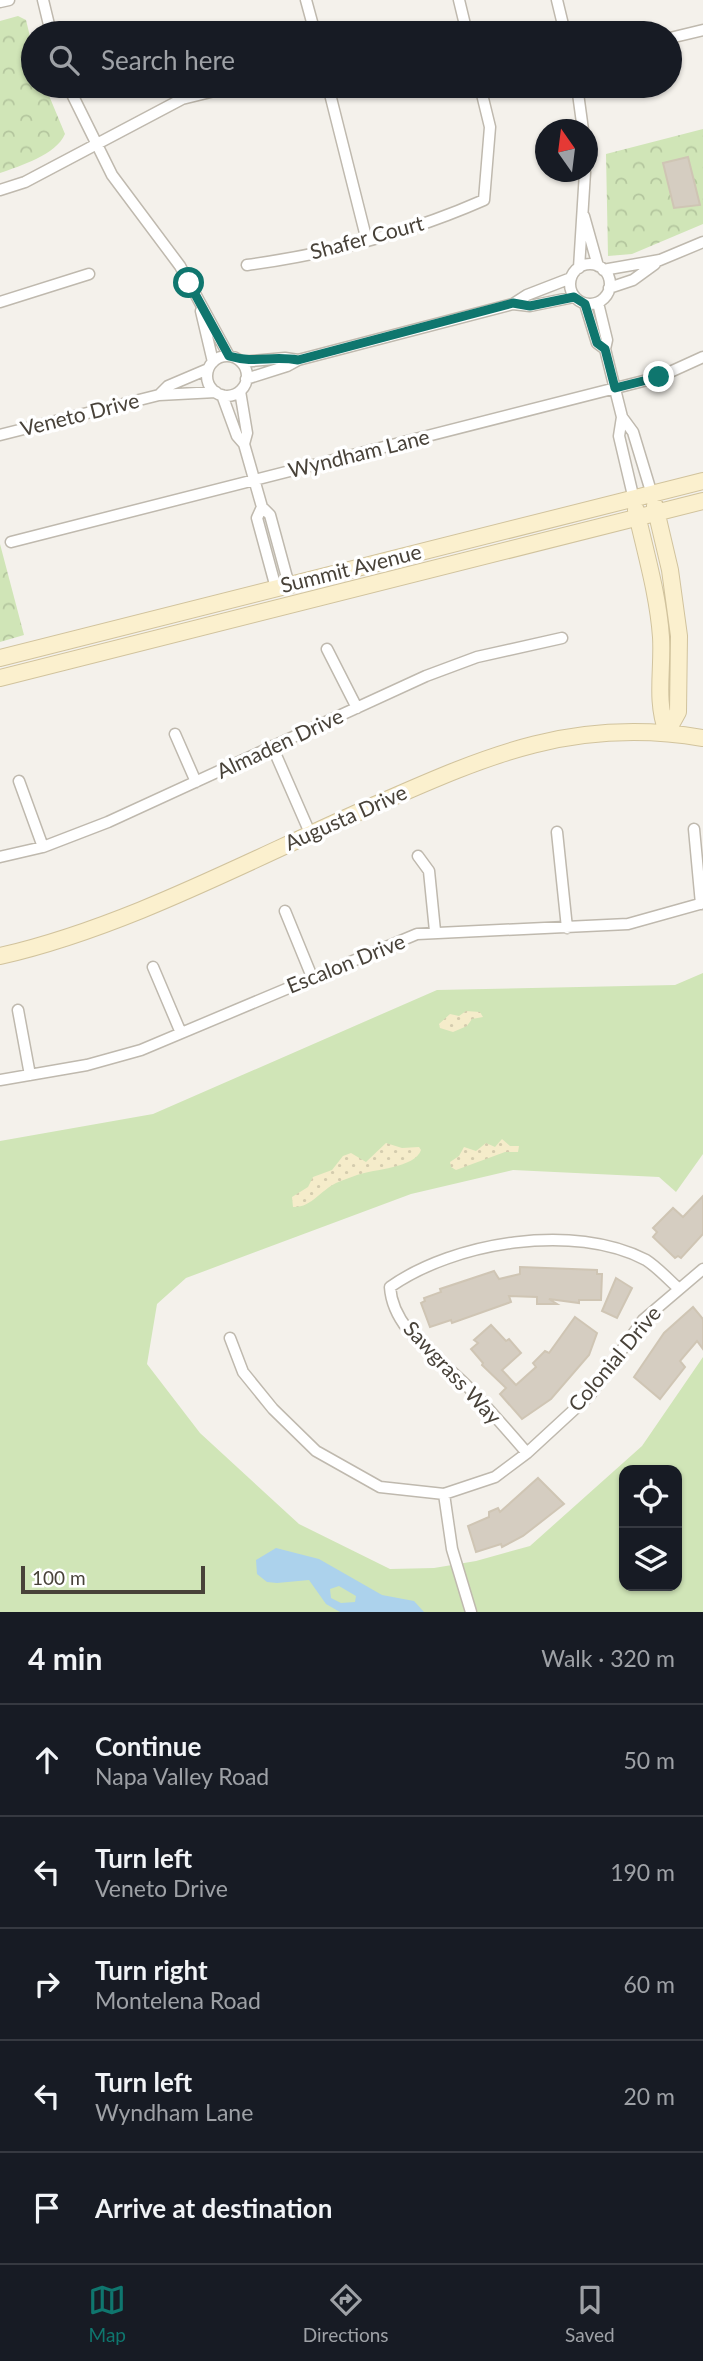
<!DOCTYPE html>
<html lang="en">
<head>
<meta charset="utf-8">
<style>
	:root { --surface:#171b24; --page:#20242c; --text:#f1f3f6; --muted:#9ea1a6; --line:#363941; --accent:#0f766e }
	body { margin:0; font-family:Lato,sans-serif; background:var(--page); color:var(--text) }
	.controls { position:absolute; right:21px; bottom:21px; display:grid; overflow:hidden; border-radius:14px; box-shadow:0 2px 5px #0004 }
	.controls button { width:63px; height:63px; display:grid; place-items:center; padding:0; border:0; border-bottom:2px solid var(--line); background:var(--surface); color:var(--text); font:35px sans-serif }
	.compass { position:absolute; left:535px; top:119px; width:63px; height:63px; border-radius:50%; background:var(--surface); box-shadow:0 2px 5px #0004; rotate:346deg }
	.scale { position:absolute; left:21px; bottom:18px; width:184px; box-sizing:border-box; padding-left:7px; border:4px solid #484239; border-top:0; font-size:19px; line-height:24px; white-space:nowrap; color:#484239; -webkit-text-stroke:5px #fff; paint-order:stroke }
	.stop { position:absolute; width:21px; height:21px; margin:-16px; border:5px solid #0f766e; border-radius:50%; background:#fff }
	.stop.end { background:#0f766e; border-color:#fff; box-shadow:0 2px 7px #0008 }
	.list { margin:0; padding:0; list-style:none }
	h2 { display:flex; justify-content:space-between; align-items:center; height:91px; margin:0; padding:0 28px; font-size:30px }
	h2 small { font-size:23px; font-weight:400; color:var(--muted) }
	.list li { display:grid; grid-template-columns:46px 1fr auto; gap:21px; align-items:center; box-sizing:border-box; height:112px; padding:0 28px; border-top:2px solid var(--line) }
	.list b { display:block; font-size:26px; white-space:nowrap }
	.list p { margin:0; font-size:23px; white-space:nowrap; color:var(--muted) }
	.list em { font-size:23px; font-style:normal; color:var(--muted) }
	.icon { flex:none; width:38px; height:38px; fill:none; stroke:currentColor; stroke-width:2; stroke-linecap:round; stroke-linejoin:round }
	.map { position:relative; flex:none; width:703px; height:1612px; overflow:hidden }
	.search { position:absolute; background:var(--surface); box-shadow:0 2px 5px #0004; left:21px; right:21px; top:21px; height:77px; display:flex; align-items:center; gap:18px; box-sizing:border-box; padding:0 24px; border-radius:38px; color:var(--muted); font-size:26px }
	.sheet { height:651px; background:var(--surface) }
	nav { display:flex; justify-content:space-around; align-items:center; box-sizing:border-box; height:98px; border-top:2px solid var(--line); background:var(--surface); font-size:19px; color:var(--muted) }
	nav a { display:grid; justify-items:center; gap:4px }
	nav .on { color:var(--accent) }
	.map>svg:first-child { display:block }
</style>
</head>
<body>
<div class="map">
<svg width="703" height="1612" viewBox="0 0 703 1612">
	<defs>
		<pattern id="sand-dots" width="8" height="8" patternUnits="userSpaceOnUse" patternTransform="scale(1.75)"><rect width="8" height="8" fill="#f5ecca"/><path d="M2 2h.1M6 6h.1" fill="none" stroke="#d4ccae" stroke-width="1.8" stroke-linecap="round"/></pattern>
		<pattern id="park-crowns" width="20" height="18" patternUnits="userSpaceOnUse" patternTransform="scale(1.75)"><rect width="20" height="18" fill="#d0e5b7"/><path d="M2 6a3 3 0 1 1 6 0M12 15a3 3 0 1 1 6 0" fill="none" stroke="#b4c69e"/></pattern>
	</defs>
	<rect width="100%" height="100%" fill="#f4f1eb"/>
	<path fill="#d0e5b7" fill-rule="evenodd" d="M 703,973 L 703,1154 L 676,1192 L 659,1177 L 513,1170 L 411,1194 L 186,1278 L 157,1304 L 147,1364 L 200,1433 L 299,1524 L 390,1569 L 434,1568 L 476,1561 L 530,1546 L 642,1446 L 703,1357 L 703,1612 L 0,1612 L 0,1141 L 153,1114 L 437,990 L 675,985 ZM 624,1470 L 677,1470 L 677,1586 L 624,1586 Z"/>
	<path fill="url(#sand-dots)" d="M 466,1011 L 480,1012 L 483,1017 L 472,1019 L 467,1026 L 453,1032 L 440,1028 L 439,1024 L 450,1014 L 459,1016 Z
		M 502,1139 L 510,1146 L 519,1146 L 518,1152 L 505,1152 L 456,1170 L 451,1167 L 450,1162 L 459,1156 L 464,1147 L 476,1151 L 486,1143 L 495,1147 Z
		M 386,1143 L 402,1148 L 419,1147 L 421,1150 C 415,1168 374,1169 357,1175 C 350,1178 342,1180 336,1183 C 321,1190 311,1208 293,1207 L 292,1197 L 308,1187 L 313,1177 L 332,1170 L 343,1156 L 351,1153 L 366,1162 Z"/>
	<path fill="url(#park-crowns)" d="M 18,16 L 26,20 L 33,49 L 33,86 L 45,86 L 65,134 C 56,155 20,166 0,173 L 0,21 Z
		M 703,129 L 703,224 L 632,254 L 608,256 L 606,154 Z
		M 0,544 L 24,635 L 0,642 Z"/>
	<path fill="#acd2ec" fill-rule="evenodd" d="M 276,1548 L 319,1559 L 382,1595 L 414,1601 L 424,1612 L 340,1612 L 326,1604 L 309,1580 L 277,1583 L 267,1582 L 257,1574 L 256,1560 ZM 339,1586 L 356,1596 L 355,1602 L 341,1603 L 331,1598 L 330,1589 Z"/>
	<path fill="#d5cdc1" stroke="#cfc5b4" stroke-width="2" d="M 688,157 L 700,205 L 674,208 L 663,163 Z
		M 703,1196 L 703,1234 L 681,1258 L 678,1256 L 675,1258 L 653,1237 L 657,1232 L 653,1228 L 673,1208 L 683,1217 Z
		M 520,1267 L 597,1270 L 597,1274 L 602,1274 L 601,1300 L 579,1300 L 579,1303 L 549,1299 L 557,1304 L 537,1304 L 537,1297 L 509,1296 L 511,1302 L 452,1323 L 451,1320 L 430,1327 L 421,1303 L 425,1301 L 424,1298 L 441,1292 L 440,1289 L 494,1271 L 499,1279 L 520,1274 Z
		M 616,1278 L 632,1288 L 617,1318 L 602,1311 Z
		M 693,1307 L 703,1319 L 703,1349 L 697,1341 L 680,1361 L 685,1367 L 660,1399 L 634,1377 L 664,1333 Z
		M 575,1317 L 597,1333 L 589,1355 L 551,1399 L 522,1419 L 500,1394 L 506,1388 L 482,1365 L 483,1363 L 471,1349 L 478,1343 L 474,1340 L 491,1325 L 506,1341 L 509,1339 L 521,1353 L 502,1370 L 516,1385 L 536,1367 L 533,1363 L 545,1351 L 549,1353 Z
		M 538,1478 L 564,1504 L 523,1536 L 502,1547 L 501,1544 L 476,1552 L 468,1526 L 489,1517 L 489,1512 L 498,1508 L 500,1512 Z"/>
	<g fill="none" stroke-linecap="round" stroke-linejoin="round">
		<g stroke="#bfb9ae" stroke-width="13">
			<path id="street" d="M 43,0 L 51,33
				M 306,0 L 315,33
				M 459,0 L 467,33
				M 557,0 L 565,33
				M 0,2 L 9,0
				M 670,38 L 703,30
				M 68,86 L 112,175 L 180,266 L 229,356
				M 328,86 L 367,241
				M 577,86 L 583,130
				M 0,190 L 25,182 L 182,99 L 235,86
				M 584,216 L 598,266
				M570 284a20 20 0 1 1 40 0a20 20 0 1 1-40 0Z
				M 247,265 C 328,254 409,233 484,200 L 490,127 L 480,86
				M 579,268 L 585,172
				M 603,270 L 660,260 L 703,242
				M 609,288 L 633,280 L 655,264
				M 0,302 L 89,274
				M 598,303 L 607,340 L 605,349 L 622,417 L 619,436 L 635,504
				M 513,304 L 530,306 L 574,297
				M 585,304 L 597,343 L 605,349
				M 201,311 L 213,362
				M207 376a20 20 0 1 1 40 0a20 20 0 1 1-40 0Z
				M 241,362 L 285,358 L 298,360
				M 246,379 L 287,366 L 298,360 L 513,304 L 527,295 L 571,278
				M 240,391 L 247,433 L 244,444
				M 159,395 L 168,386 L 208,369
				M 222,395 L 237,436 L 244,444 L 262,507 L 270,515 L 289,585
				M 622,417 L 633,432 L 653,498
				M 0,435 L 159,395 L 216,392
				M 262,507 L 257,518 L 276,588
				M 11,542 L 659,377 L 703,357
				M 327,649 L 357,708
				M 175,734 L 196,782
				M 272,746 L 310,833
				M 19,781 L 43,847
				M 694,829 L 701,904
				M 557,832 L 567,928
				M 418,856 L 429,871 L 435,931
				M 0,857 L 43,847 L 108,822 L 426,676 L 477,657 L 562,638
				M 285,911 L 312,977
				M 153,967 L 181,1033
				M 18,1010 L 30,1075
				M 0,1080 L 87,1065 L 141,1050 L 417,934 L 628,924 L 703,903
				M 230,1338 L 243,1372 L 273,1409 L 316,1451 L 380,1487 L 444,1494 L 495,1477 L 527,1453 L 590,1395 L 643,1320 L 703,1269
				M 527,1453 C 508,1431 489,1409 469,1388 C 440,1357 393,1332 390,1287 C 454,1242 574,1222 646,1260 C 657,1267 668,1279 678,1288
				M 444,1494 L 452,1549 L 471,1612"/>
		</g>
		<g stroke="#d1c39d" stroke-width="18">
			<path id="secondary" d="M 655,506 L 670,570 L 679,636 L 678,712 L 667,732
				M 636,510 C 645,551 658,594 661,637 C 663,670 655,700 667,732
				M 0,658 L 703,481
				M 0,678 L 703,501
				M 0,956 C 127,927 249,860 368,808 C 484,757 572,716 703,738"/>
		</g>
		<use href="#street" stroke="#fff" stroke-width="10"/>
		<use href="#secondary" stroke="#fbf0ce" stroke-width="16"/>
	</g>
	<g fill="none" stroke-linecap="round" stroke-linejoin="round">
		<path stroke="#0f766e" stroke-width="9" d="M 189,283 L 229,356 C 256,364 271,355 298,360 L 513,303 L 530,306 L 574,297 L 585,304 L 597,343 L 605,349 L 615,388 L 659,377"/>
	</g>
	<g text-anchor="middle" stroke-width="7" stroke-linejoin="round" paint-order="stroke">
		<g font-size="21" fill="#484239" stroke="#fff">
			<text transform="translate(367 238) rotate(-15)" y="7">Shafer Court</text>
			<text transform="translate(80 415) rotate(-14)" y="7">Veneto Drive</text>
			<text transform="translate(359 454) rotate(-14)" y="7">Wyndham Lane</text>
			<text transform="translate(351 569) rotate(-14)" y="7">Summit Avenue</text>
			<text transform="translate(280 744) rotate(-25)" y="7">Almaden Drive</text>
			<text transform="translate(346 818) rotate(-24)" y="7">Augusta Drive</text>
			<text transform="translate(346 964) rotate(-22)" y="7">Escalon Drive</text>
			<text transform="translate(615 1359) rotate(-50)" y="7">Colonial Drive</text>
			<text transform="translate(452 1373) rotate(47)" y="7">Sawgrass Way</text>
		</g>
	</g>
</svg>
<div class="controls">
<button><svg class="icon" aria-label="locate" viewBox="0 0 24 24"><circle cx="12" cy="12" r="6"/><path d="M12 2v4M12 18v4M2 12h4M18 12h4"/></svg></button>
<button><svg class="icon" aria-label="layers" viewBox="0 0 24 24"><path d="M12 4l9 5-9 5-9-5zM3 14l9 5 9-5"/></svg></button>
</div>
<svg class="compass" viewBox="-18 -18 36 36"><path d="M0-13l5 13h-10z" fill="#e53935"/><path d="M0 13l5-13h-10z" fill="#9ea1a6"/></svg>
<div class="scale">100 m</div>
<div class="stop" style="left:189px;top:283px"></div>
<div class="stop end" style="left:659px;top:377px"></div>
<div class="search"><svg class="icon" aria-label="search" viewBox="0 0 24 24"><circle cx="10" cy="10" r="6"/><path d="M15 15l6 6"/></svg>Search here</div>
</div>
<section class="sheet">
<h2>4 min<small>Walk · 320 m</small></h2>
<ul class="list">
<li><svg class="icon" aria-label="ahead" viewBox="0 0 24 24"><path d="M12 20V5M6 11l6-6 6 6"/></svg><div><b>Continue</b><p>Napa Valley Road</p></div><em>50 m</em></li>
<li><svg class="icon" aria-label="left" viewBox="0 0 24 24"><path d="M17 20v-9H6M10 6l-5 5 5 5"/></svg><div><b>Turn left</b><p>Veneto Drive</p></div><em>190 m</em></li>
<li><svg class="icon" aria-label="right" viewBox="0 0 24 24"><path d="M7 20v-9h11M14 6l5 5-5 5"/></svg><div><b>Turn right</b><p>Montelena Road</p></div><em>60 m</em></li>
<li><svg class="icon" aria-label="left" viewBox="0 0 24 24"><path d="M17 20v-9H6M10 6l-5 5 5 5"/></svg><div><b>Turn left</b><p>Wyndham Lane</p></div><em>20 m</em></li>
<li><svg class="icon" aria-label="arrive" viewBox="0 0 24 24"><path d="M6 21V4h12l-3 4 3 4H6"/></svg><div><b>Arrive at destination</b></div></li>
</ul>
</section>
<nav>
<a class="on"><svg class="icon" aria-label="map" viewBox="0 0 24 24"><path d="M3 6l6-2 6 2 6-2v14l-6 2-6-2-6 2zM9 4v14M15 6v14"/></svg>Map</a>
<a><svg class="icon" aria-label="directions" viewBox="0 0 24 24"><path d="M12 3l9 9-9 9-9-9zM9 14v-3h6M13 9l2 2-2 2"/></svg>Directions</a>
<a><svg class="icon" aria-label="saved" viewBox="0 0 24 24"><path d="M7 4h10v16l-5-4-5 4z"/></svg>Saved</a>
</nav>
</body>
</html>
